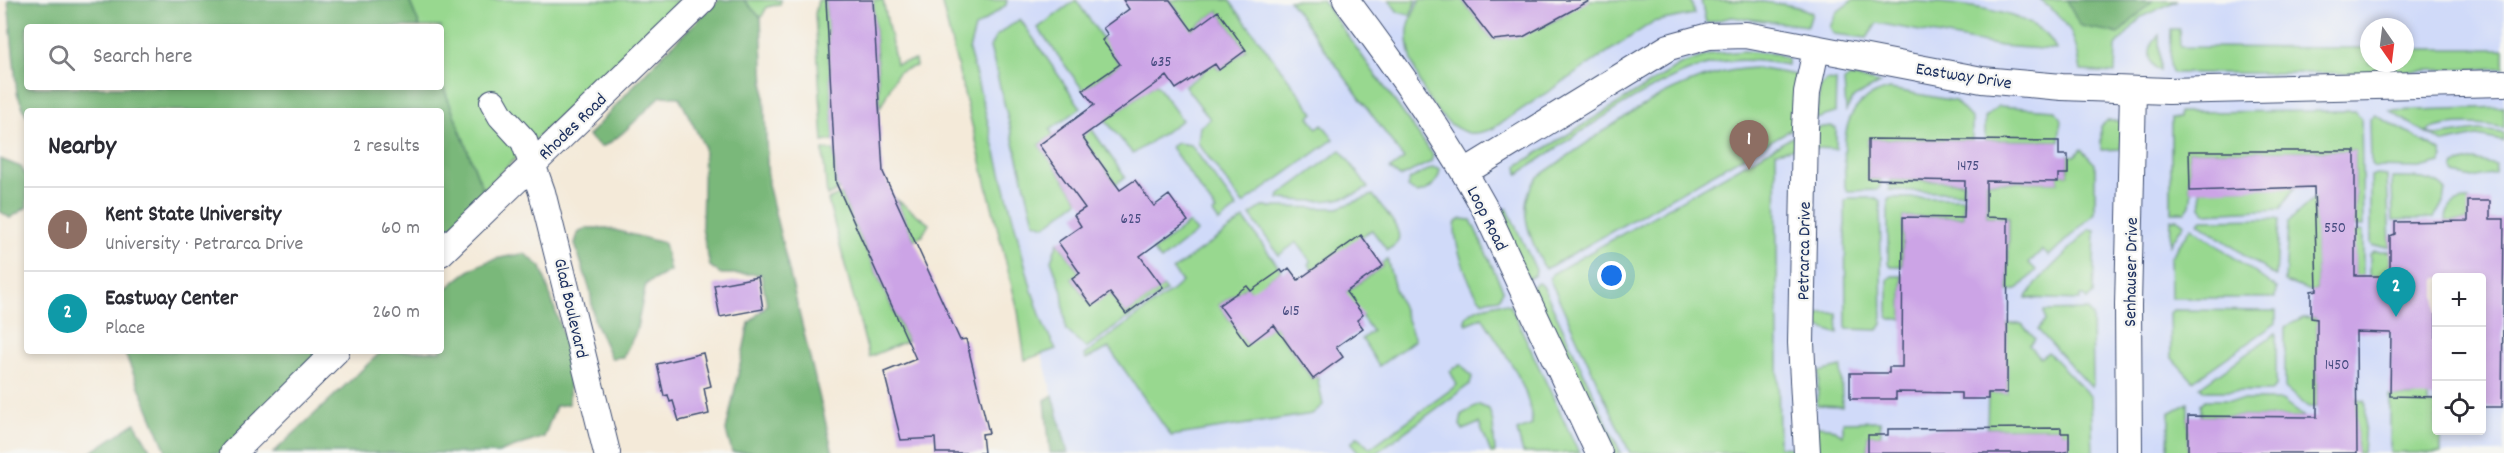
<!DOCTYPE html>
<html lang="en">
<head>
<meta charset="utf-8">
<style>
	:root { --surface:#fff; --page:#f7f7f7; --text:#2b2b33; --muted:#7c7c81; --line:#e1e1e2; --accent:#b45309 }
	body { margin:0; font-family:Dekko,sans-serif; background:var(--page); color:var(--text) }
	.controls { position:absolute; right:18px; bottom:18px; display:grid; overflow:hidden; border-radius:6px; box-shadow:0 3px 9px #0003 }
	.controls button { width:54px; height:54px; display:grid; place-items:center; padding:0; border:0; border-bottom:2px solid var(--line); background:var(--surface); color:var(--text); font:30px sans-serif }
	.compass { position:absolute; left:2360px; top:18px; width:54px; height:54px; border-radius:50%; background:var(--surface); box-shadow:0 3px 9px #0003; rotate:166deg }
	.you { position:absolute; left:1612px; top:276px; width:21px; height:21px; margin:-15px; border:4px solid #fff; border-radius:50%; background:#1a73e8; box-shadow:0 0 0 9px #1a73e833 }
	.badge { display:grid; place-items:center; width:39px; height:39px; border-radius:50%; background:var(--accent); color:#fff; font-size:20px; font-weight:700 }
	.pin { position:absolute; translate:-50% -50px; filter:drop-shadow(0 2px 3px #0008) }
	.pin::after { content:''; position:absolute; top:32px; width:21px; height:18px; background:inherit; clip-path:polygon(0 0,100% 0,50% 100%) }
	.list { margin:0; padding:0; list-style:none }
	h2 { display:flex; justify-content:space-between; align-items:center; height:78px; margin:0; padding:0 24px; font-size:26px }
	h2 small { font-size:20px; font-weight:400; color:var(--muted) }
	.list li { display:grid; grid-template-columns:39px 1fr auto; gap:18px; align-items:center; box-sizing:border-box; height:84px; padding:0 24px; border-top:2px solid var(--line) }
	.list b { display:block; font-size:22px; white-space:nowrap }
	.list p { margin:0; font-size:20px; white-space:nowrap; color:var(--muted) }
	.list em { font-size:20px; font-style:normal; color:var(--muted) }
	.icon { flex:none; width:33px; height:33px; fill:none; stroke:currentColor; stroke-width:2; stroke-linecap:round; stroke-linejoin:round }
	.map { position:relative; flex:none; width:2504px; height:453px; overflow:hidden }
	.search { position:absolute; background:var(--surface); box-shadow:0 3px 9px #0003; left:24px; top:24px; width:420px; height:66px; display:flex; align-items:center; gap:15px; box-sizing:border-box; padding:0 21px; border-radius:6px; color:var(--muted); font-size:22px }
	.panel { position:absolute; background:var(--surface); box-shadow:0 3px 9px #0003; left:24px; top:108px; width:420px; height:246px; border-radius:6px }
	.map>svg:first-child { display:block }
</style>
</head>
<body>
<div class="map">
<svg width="2504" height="453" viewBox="0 0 2504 453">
	<rect width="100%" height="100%" fill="#f6f6f2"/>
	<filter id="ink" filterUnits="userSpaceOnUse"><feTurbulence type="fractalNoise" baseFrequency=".0167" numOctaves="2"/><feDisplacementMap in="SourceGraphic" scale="12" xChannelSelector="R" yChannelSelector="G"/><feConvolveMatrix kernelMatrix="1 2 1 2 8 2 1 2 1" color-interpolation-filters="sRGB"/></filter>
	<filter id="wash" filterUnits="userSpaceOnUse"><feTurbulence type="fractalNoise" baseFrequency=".008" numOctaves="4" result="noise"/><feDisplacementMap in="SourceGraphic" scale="24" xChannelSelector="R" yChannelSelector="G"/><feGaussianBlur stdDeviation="1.35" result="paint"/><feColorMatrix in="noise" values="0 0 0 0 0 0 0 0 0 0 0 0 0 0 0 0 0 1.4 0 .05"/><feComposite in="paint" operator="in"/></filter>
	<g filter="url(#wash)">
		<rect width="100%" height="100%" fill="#f4ead9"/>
		<path fill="#d0daf9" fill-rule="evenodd" d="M 948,0 L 2504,0 L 2504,453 L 1068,453 ZM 2369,27 L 2405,27 L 2405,63 L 2369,63 ZM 2436,278 L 2482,278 L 2482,430 L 2436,430 Z"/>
		<path fill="#98d88f" stroke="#5a8476" stroke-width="1.5" d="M 409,0 L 679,0 L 483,190 L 441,81 L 441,27 L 420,27 Z
			M 744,0 L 781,0 L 780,4 L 767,7 L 761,18 Z
			M 818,0 L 826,0 L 834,140 L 823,142 L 815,14 Z
			M 873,0 L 883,0 L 896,64 L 915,60 L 916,66 L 898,72 L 880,108 Z
			M 941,0 L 1007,0 L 1006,5 L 975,28 L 969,50 L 1032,291 L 1044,326 L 1056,349 L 1025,360 L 1018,311 Z
			M 1076,0 L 1120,64 L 1083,90 L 1038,28 Z
			M 1170,0 L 1229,0 L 1314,113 L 1309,117 L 1317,128 L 1322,124 L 1334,139 L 1243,204 L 1198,143 L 1200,127 L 1210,119 L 1185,86 L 1203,73 L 1198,65 L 1210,57 L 1219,70 L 1246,50 L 1218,11 L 1191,30 Z
			M 1289,0 L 1322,0 L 1433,155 L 1431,162 L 1400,177 L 1390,169 L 1404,159 Z
			M 1389,0 L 1417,0 L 1410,15 L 1398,12 Z
			M 1420,0 L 1462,0 L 1493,40 C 1528,36 1557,24 1583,0 L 1691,0 L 1694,14 L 1653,22 L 1492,129 C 1485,131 1477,134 1469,133 C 1433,125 1406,64 1408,30 C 1409,19 1415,10 1420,0 Z
			M 1701,0 C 1728,0 1792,0 1812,13 L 1808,26 L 1732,17 L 1706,23 Z
			M 1853,0 C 1905,0 2040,0 2056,50 L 2001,46 L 1877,23 L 1867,38 L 1834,34 L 1830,27 L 1837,12 Z
			M 2040,0 L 2178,0 L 2141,17 L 2116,46 L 2115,73 L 2081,71 C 2075,34 2070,22 2040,0 Z
			M 1020,19 L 1081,108 L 1050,130 L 1053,135 L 1039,145 L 1079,200 L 1045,226 L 1034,222 L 990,47 L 996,36 Z
			M 2171,29 L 2179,29 L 2180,47 L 2369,48 L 2369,63 L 2405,63 L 2405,49 L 2504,49 L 2504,68 L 2341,73 L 2172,73 L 2170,66 Z
			M 2159,35 L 2160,71 C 2145,62 2148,45 2159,35 Z
			M 1744,51 L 1776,54 L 1787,59 L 1787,65 C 1767,61 1748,59 1727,61 C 1665,68 1572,139 1518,174 L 1517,166 L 1680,65 L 1711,54 Z
			M 1756,68 L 1796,75 L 1797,126 L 1551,266 L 1546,268 L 1543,265 C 1529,235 1514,204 1539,176 C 1605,132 1674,71 1756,68 Z
			M 1850,77 L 1881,83 L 1854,97 L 1846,111 L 1844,81 Z
			M 1826,80 L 1836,81 L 1835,113 L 1816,119 L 1820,88 Z
			M 1156,84 L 1182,120 L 1133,154 L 1105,120 Z
			M 1890,89 L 1955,101 L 1972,119 L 1972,140 L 1868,139 L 1868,179 L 1881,180 L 1880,187 L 1877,190 L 1848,191 L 1845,187 C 1845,143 1836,102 1890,89 Z
			M 1998,106 L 2055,110 L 2061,119 L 2059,141 L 1985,140 L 1985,118 Z
			M 2504,107 L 2504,128 C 2483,123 2444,121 2426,132 L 2436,136 L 2479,130 L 2504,133 L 2504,141 L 2477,136 L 2444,143 L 2392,113 L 2390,111 Z
			M 2355,111 L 2361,118 L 2363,226 L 2355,226 L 2355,151 L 2189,151 L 2190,190 L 2192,190 L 2190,205 L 2185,212 L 2171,212 L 2171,118 L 2179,118 L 2179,112 Z
			M 2375,115 L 2441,151 L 2443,158 L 2440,163 L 2420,168 L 2373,167 L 2371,164 L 2370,119 Z
			M 1086,121 L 1125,177 L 1116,184 L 1076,129 Z
			M 2107,121 L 2120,121 L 2121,149 L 2101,150 L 2101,126 Z
			M 1831,126 L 1836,128 L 1836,149 L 1816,148 L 1817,128 Z
			M 1796,135 L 1796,148 L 1776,152 L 1779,447 L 1797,448 L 1798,453 L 1630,453 L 1550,280 L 1552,274 Z
			M 1177,143 L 1191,145 L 1237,208 L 1219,222 L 1213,213 L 1216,211 L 1171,147 Z
			M 2081,149 L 2095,164 L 2095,213 L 2049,256 L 2042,250 L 2029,263 L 2036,270 L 2017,290 L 2008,291 L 2009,217 L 1987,216 L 1987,182 L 2058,182 L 2058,174 L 2068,174 L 2068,155 L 2075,156 Z
			M 823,150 L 834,150 L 836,183 L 839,190 L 827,196 Z
			M 1341,150 L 1368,188 C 1340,204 1311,202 1279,199 L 1280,195 Z
			M 2474,160 L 2496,165 L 2495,173 L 2473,178 L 2455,174 L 2453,170 L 2455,165 Z
			M 1432,168 L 1440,169 C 1439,182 1430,191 1417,193 L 1407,187 L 1410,179 Z
			M 2376,175 L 2387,176 L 2390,246 L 2373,246 L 2371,244 L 2371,177 Z
			M 2392,178 C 2409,178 2434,176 2446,191 C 2444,202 2440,210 2433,218 L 2393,220 Z
			M 1890,180 L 1963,182 L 1963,193 L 1889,190 Z
			M 2295,187 L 2280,209 L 2205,213 L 2201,207 L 2200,190 Z
			M 841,194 L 907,341 L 869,357 L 828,200 Z
			M 1373,195 C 1379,204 1403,229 1398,240 C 1397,244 1391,248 1387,250 L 1372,230 L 1312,270 L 1309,264 L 1311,262 L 1297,242 L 1279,255 L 1250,215 L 1262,207 L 1338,208 Z
			M 2315,197 L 2317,290 L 2311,291 L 2285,282 L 2288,222 Z
			M 1849,198 L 1876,198 L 1880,201 L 1882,324 L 1878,330 L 1847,329 L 1846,327 L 1845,201 Z
			M 1891,198 L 1963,198 L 1963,217 L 1903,217 L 1902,266 L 1891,266 L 1888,263 L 1888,200 Z
			M 896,199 L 929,224 L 922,236 L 914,240 Z
			M 2469,200 L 2468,221 L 2446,221 C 2446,208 2455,199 2469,200 Z
			M 1507,208 L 1536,270 L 1535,275 L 1528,279 L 1502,225 L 1501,212 Z
			M 1244,219 L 1281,270 L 1263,283 L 1255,297 L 1247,286 L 1219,305 L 1247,344 L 1274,325 L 1312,379 L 1317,376 L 1323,405 L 1312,414 L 1171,436 L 1109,348 L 1086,359 L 1084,355 L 1173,290 L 1182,282 L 1173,270 Z
			M 1462,219 L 1471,220 L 1503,290 L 1499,298 L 1482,301 C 1470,291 1451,237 1456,222 Z
			M 2171,219 L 2178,219 L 2184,224 L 2170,245 Z
			M 2279,219 L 2276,277 L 2199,223 L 2202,220 Z
			M 1189,223 L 1197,232 L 1161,260 L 1153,251 Z
			M 2192,227 L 2276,288 L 2275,298 L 2171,298 L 2170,258 Z
			M 2090,229 L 2095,230 L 2093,294 L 2087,300 L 2085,296 L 2080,296 L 2080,300 L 2026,298 L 2040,279 Z
			M 2363,231 L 2363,276 L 2355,277 L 2354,232 Z
			M 1058,242 L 1080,273 L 1072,279 L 1091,306 L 1110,293 L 1126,314 L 1163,287 L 1166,291 L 1086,348 L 1066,330 L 1062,291 L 1051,260 Z
			M 2374,251 L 2390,251 L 2390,276 L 2370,276 L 2370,254 Z
			M 1387,259 L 1395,289 L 1415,340 L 1379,366 L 1362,339 L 1372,331 L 1345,293 L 1383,266 L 1381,264 Z
			M 1892,276 L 1902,276 L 1902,319 L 1891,319 L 1888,317 L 1888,279 Z
			M 1538,283 L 1543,286 L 1621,453 L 1609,453 L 1532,287 Z
			M 1500,303 L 1510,305 L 1579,453 L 1523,453 L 1517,431 L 1532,425 C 1531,386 1502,349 1482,317 L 1467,324 L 1465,321 L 1467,315 L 1478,308 Z
			M 2088,310 L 2092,316 L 2093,385 L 2091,387 L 2038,330 L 2045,321 L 2044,311 Z
			M 2173,310 L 2276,311 L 2276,323 L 2193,381 L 2171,357 L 2170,313 Z
			M 1820,313 L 1837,313 L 1838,334 L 1819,327 L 1815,320 Z
			M 2303,318 L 2317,319 L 2317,407 L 2308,407 L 2285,388 L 2285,327 Z
			M 2007,324 L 2022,324 L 2035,339 L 2029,345 L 2040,358 L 2048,352 L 2091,397 L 2093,453 L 2069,451 L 2069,434 L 2061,433 L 2060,428 L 1987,428 L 1988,393 L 2007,393 Z
			M 2276,333 L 2276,387 L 2271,391 L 2205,391 L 2200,387 Z
			M 1461,364 L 1472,377 L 1470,384 L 1376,453 L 1359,453 L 1351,443 L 1358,436 L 1370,448 L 1457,385 L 1450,371 Z
			M 1841,367 L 1842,406 L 1817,405 L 1819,372 Z
			M 2428,392 L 2428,404 L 2436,405 L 2436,430 L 2441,431 L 2441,453 L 2390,453 L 2390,396 L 2412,397 Z
			M 2205,400 L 2282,400 L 2304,417 L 2201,416 L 2201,404 Z
			M 2356,400 L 2364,401 L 2366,405 L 2363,453 L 2357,453 Z
			M 2188,403 L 2188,453 L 2168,453 L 2169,413 Z
			M 1479,405 L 1489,409 L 1493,423 L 1495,453 L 1491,453 L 1479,423 L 1463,430 L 1460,425 L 1462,414 Z
			M 1880,421 L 1881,435 L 1868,435 L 1868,453 L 1817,453 L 1817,426 L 1829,427 L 1843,435 L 1843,422 Z"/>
		<path fill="#7ab87a" stroke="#4a746c" stroke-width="1.5" d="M 8,0 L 409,0 L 420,27 L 27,27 L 27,87 L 441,87 L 441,81 L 483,190 L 441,249 L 441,111 L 27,111 L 27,117 L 17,93 Z
			M 719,0 L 744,0 L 761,18 L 768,184 L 833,453 L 732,452 L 726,431 L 749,323 L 767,305 L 761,274 L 721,274 L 710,266 L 702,228 L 704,146 L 679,97 L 661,96 C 644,111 620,140 601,147 L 588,136 L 660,57 Z
			M 2067,0 L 2153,0 L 2118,34 C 2105,29 2093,30 2079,25 Z
			M 0,159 L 21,167 L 27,178 L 27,207 L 10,218 L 0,211 Z
			M 587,228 L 607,228 L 664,243 L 670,271 L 646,284 L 636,332 L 623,357 L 611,358 L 594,320 L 590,290 L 575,244 L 578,233 Z
			M 525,254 L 541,267 L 570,356 L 569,404 L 556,406 L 544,437 L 498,453 L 273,453 L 382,351 L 441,351 L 441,294 C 470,266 486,258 525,254 Z
			M 124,351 L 336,351 L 242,453 L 167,453 Z
			M 1053,395 L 1068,453 L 1050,453 L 1045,400 Z
			M 135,423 L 152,453 L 90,453 Z"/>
		<g id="blocks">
			<path fill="#cca4e6" d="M 826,0 L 873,0 L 883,172 L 960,340 L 966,339 L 989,433 L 982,434 L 984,453 L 936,453 L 935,438 L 901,440 L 884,372 L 916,359 L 836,183 Z
				M 1123,0 L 1170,0 L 1192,30 L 1218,11 L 1246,50 L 1219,70 L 1215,64 L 1176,89 L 1167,76 L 1082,137 L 1120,190 L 1135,180 L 1154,206 L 1169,195 L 1188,221 L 1140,256 L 1163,287 L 1126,314 L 1110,293 L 1092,306 L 1072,279 L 1080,273 L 1058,242 L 1081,226 L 1074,215 L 1085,208 L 1039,145 L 1094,105 L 1083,90 L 1120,64 L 1102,40 L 1108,35 L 1103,28 L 1129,9 Z
				M 1462,0 L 1591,0 L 1523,37 L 1493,40 Z
				M 1868,139 L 2059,141 L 2059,155 L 2068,155 L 2068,174 L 2058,174 L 2058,182 L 1986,181 L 1986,217 L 2008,218 L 2007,393 L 1988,393 L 1988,399 L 1961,399 L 1961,393 L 1896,392 L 1896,399 L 1850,399 L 1850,373 L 1889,373 L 1889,367 L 1902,367 L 1903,217 L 1964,218 L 1965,181 L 1868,179 Z
				M 2189,151 L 2355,151 L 2355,276 L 2390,276 L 2390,236 L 2395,234 L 2395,222 L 2468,221 L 2468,201 L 2490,201 L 2490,219 L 2504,219 L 2502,407 L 2481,407 L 2481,278 L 2436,278 L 2436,397 L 2390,396 L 2391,333 L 2356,332 L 2357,453 L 2188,453 L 2188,416 L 2317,417 L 2317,319 L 2311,318 L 2311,291 L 2317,290 L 2314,187 L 2190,191 Z
				M 1361,235 L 1383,266 L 1346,292 L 1363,315 L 1357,320 L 1363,328 L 1336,347 L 1343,357 L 1313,379 L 1274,325 L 1248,345 L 1219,305 L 1247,286 L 1251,291 L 1281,270 L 1283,273 L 1289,268 L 1298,280 Z
				M 758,277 L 763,309 L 720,317 L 714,285 Z
				M 703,353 L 711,386 L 704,388 L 709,414 L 679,421 L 673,401 L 670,402 L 668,395 L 664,396 L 657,364 Z
				M 2061,428 L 2061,433 L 2069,433 L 2069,451 L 2060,453 L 1868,453 L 1868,435 L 1888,435 L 1888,429 Z"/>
		</g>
	</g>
	<g filter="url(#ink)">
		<use href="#blocks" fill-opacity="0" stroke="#3c4b70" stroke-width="1.5"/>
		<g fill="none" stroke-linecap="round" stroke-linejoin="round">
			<g stroke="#3c4b70" stroke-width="28">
				<path id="minor" d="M 1346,0 C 1396,66 1444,134 1484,207 L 1599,453
					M 493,102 L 501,116 L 524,141 L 542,192 L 607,453
					M 1465,172 L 1669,47 L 1709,36 L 1746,35 L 1982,80 L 2062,87 L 2168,91 L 2504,83
					M 441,253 L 703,0
					M 233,453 L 336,351
					M 1807,453 L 1801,343 L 1805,128 L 1807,92 L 1816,50
					M 2129,453 L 2128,305 L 2133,91"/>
			</g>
			<use href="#minor" stroke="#fff" stroke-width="26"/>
		</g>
	</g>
	<g text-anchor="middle" stroke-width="4.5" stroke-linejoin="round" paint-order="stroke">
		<g font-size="15" fill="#474c80">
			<text x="1161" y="66">635</text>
			<text x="1968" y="170">1475</text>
			<text x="1131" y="223">625</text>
			<text x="2335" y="232">550</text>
			<text x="1291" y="315">615</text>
			<text x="2337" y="369">1450</text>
		</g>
		<g font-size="18" fill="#1b2f5e" stroke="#f6f6f2">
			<text transform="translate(1964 75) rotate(9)" y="6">Eastway Drive</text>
			<text transform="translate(572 126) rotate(-44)" y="6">Rhodes Road</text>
			<text transform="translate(1488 218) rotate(63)" y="6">Loop Road</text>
			<text transform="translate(1803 251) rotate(-89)" y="6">Petrarca Drive</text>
			<text transform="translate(2130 272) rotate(-89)" y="6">Senhauser Drive</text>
			<text transform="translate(572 308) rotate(77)" y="6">Glad Boulevard</text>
		</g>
	</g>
</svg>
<div class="controls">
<button>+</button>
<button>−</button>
<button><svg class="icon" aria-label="locate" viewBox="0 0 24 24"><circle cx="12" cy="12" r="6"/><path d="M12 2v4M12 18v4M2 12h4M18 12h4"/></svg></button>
</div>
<svg class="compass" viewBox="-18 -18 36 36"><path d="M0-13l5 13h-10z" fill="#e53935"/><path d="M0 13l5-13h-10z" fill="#7c7c81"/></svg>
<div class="you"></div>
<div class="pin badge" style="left:1749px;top:170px;background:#8d6e63">1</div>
<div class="pin badge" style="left:2396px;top:317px;background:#0f9aa8">2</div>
<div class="search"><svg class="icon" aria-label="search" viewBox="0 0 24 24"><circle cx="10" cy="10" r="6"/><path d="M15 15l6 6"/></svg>Search here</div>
<section class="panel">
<h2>Nearby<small>2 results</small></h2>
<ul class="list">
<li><span class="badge" style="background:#8d6e63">1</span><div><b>Kent State University</b><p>University · Petrarca Drive</p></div><em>60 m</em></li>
<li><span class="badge" style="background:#0f9aa8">2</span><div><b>Eastway Center</b><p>Place</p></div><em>260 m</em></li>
</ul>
</section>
</div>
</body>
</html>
